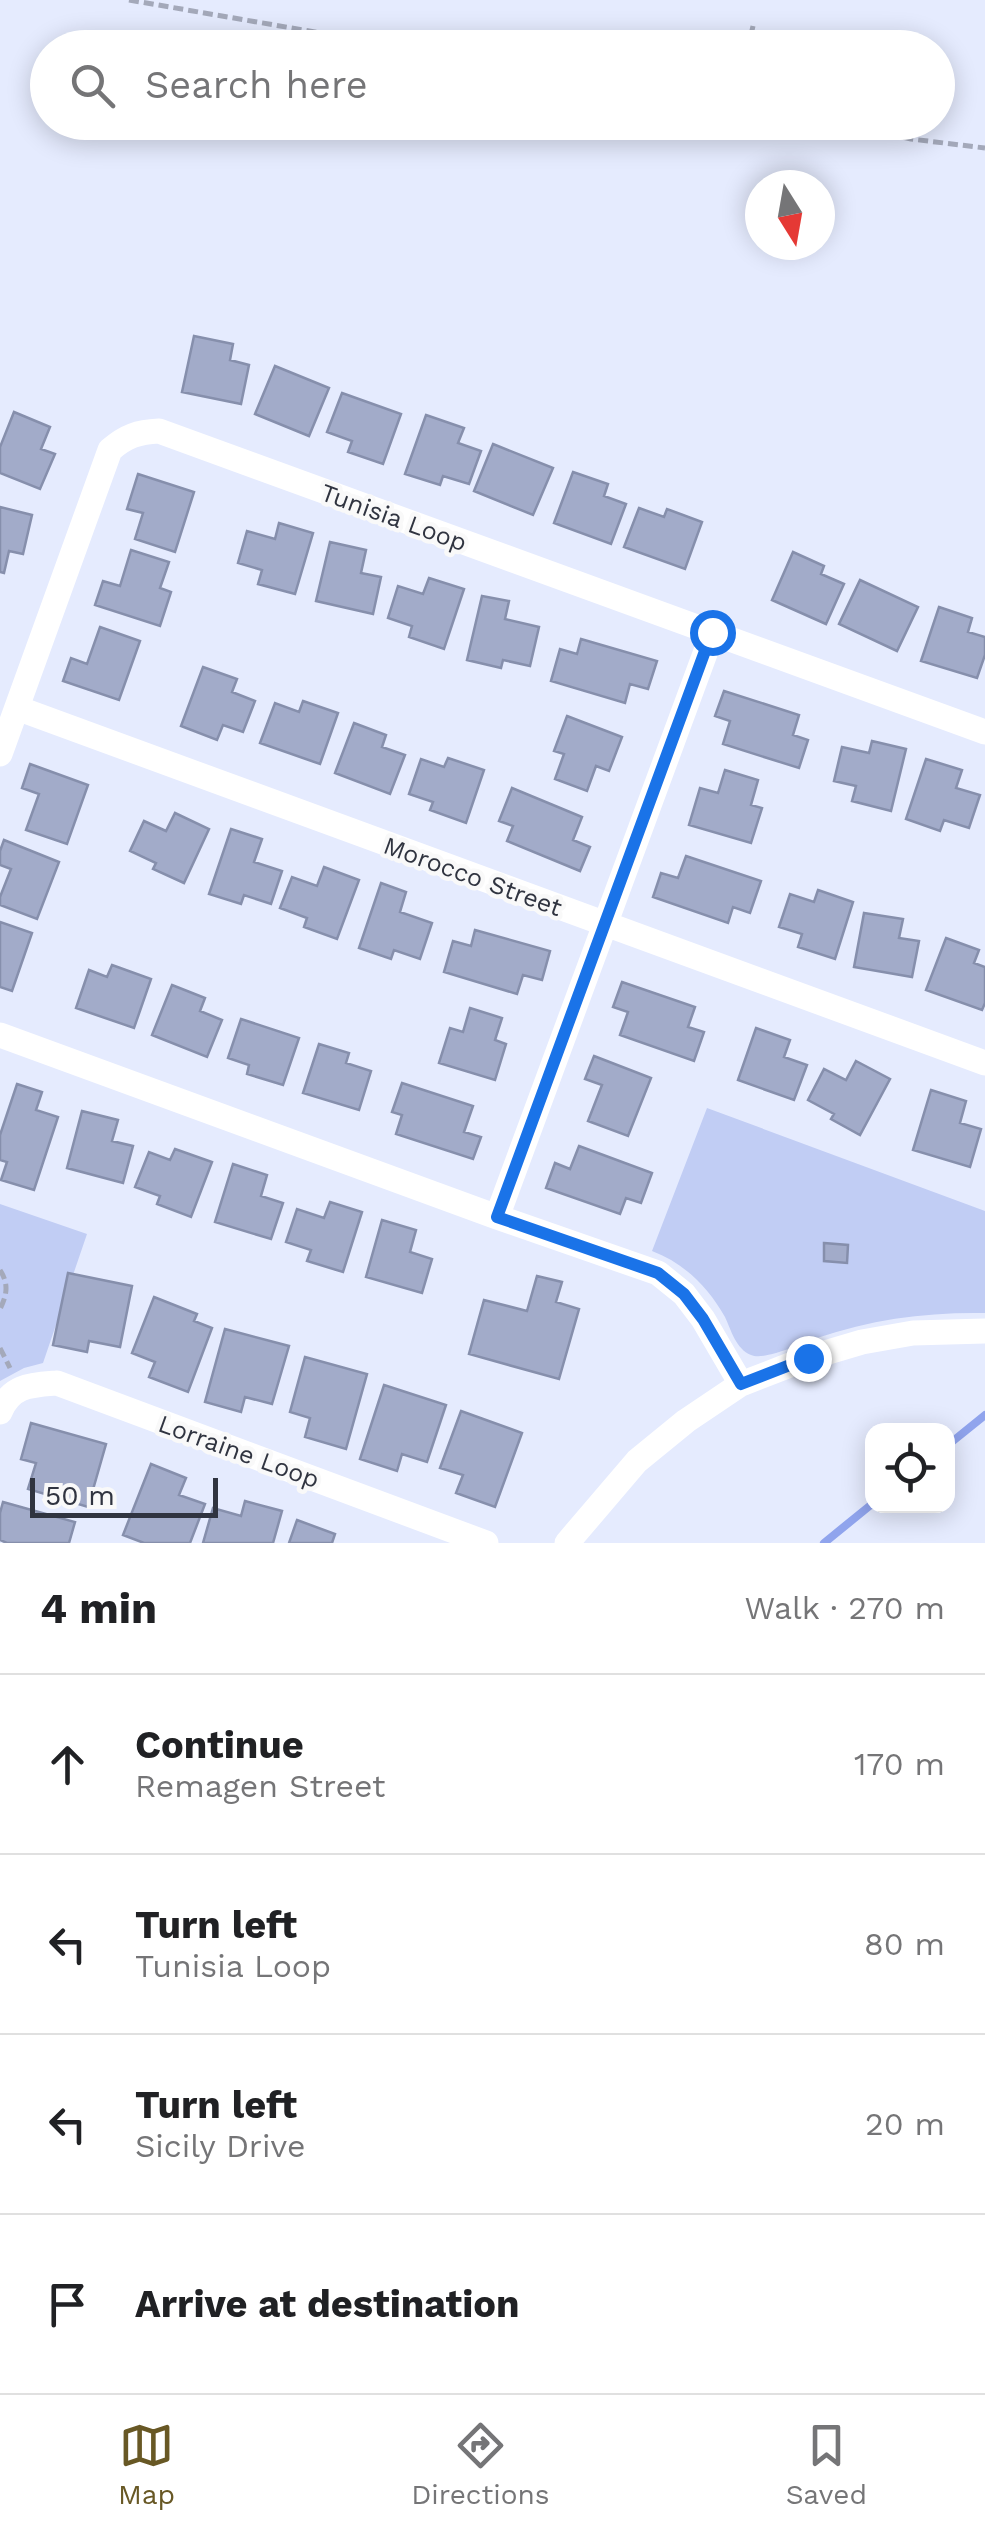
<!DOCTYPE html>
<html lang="en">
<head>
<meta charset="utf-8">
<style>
	:root { --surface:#fff; --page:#f2f2f2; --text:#202124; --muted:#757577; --line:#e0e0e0; --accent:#685825 }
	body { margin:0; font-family:"Work Sans",sans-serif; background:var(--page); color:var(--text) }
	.controls { position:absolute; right:30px; bottom:30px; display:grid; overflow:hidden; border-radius:20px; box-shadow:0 5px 25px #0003 }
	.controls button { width:90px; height:90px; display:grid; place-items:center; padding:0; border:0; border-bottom:2px solid var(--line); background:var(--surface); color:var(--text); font:50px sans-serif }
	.compass { position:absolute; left:745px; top:170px; width:90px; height:90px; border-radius:50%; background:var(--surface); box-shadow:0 5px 25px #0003; rotate:169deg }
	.scale { position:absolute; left:30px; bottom:25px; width:188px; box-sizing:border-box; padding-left:10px; border:5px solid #303440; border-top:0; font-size:28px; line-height:35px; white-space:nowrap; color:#303440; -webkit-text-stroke:8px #f9f9f9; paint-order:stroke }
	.stop { position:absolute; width:30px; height:30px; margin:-22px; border:8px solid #1a73e8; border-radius:50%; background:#fff }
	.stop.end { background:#1a73e8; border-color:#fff; box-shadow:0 2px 10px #0008 }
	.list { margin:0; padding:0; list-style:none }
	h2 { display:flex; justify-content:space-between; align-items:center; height:130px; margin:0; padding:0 40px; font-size:42px }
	h2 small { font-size:32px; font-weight:400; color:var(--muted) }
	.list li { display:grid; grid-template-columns:65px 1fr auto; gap:30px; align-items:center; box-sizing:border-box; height:180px; padding:0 40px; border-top:2px solid var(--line) }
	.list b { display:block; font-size:38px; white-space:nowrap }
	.list p { margin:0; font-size:32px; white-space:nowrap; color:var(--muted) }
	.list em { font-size:32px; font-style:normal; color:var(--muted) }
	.icon { flex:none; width:55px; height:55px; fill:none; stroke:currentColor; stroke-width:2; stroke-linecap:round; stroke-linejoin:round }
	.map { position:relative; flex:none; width:985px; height:1543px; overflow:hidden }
	.search { position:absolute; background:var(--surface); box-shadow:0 5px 25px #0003; left:30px; right:30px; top:30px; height:110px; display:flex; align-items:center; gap:25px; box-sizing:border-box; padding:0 35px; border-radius:55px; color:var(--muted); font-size:38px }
	.sheet { height:850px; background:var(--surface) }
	nav { display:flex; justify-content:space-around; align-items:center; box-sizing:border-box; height:140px; border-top:2px solid var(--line); background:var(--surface); font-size:28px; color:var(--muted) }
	nav a { display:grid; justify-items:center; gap:5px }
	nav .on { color:var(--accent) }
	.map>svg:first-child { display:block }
</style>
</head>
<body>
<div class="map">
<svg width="985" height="1543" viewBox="0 0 985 1543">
	<rect width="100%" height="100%" fill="#e5ebfe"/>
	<path fill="#c1cdf4" d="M 707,1108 L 985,1211 L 985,1313 C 928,1312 872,1319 817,1338 C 802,1343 765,1361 751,1355 C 736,1349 731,1330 725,1317 C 708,1287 684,1263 652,1251 Z
		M 0,1204 L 87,1234 L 43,1363 L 24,1368 L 0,1381 Z"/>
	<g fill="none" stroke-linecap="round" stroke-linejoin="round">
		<path stroke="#90a4ed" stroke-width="8" d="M 948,1445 L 985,1415
			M 824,1543 L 872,1504"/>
	</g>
	<path fill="#a2abc9" stroke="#868fac" stroke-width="2.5" d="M 194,336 L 233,344 L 230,360 L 249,365 L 241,404 L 182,392 Z
		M 275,366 L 329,388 L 309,436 L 255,414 Z
		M 342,393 L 401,414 L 383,464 L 348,452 L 352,441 L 327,432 Z
		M 14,412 L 50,427 L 41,449 L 55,454 L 40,489 L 0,473 L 0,447 Z
		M 426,415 L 464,428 L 458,443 L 481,451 L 469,484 L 443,476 L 440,485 L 405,474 Z
		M 493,444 L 553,468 L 533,515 L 474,491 Z
		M 573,472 L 608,484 L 604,496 L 626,504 L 611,544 L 554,523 Z
		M 138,474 L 194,492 L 175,552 L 135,539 L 143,513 L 127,509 Z
		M 0,507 L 32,515 L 23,554 L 9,551 L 4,573 L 0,572 Z
		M 639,508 L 664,517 L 667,509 L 702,522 L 685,569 L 624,547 Z
		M 279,523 L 313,533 L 295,594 L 258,584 L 262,570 L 238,563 L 247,531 L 275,539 Z
		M 330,542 L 366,550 L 361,573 L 381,577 L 373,614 L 316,601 Z
		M 131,550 L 169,562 L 160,588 L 171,592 L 160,626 L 95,605 L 103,581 L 120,586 Z
		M 793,552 L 824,566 L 821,574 L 844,584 L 826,624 L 772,600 Z
		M 429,578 L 464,589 L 444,649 L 409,637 L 412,626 L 388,618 L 398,586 L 423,594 Z
		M 860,580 L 918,607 L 897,651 L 839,624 Z
		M 482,596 L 509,601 L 505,619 L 539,627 L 530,666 L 503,660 L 501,668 L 467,660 Z
		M 939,607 L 972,618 L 968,632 L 985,637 L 985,655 L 977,678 L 921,661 Z
		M 100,627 L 140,641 L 119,700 L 63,681 L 71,658 L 87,664 Z
		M 581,639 L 657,661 L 648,689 L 630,684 L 625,703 L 551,681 L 560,649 L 577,654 Z
		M 203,667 L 237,679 L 232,692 L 255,701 L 243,732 L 223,725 L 217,740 L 181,726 Z
		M 724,691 L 799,715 L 793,735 L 808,740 L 799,768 L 723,744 L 730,721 L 715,716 Z
		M 303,701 L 338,713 L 320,764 L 260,743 L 275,703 L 299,712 Z
		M 567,716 L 622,737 L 609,771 L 596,766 L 587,791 L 555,779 L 564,754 L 554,751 Z
		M 354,723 L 386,735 L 382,747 L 405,755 L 390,794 L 335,773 Z
		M 872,741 L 906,749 L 891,811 L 852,801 L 856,786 L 834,781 L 842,747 L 869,753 Z
		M 448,758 L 484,770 L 466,823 L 430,810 L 433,802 L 409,794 L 421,759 L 444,767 Z
		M 926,759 L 962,770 L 956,788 L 980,795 L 969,828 L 944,820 L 940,831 L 906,819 Z
		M 30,764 L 88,785 L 67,844 L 26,830 L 39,794 L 22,788 Z
		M 725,770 L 758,780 L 751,805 L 762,808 L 751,843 L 689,825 L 700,788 L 718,793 Z
		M 512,788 L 582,817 L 573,840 L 590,847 L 580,871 L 507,841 L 513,826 L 499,821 Z
		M 175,813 L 209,829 L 184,883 L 153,869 L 156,863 L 130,851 L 144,821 L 166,831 Z
		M 231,829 L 262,839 L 254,862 L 282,871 L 271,904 L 244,895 L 241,904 L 209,894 Z
		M 4,840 L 59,862 L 37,919 L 0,905 L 0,897 L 11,869 L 0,865 L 0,851 Z
		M 686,856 L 761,881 L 750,913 L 733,907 L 728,923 L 653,897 L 661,873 L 678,878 Z
		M 324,867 L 359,880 L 337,939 L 304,927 L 307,918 L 280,908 L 292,877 L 317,886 Z
		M 381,883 L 406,892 L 400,912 L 432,923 L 420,959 L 394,950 L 391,959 L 359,948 Z
		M 818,890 L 853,902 L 835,959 L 798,947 L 802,934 L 779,927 L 790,894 L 814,902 Z
		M 864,913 L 903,919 L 899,938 L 919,941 L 912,977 L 854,967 Z
		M 0,922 L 32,933 L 12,991 L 0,987 Z
		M 475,930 L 550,951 L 542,980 L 523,975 L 517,994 L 444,972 L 453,941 L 471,946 Z
		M 946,938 L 979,950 L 974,963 L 985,967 L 985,1003 L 982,1010 L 926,990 Z
		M 112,965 L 151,979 L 134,1028 L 76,1008 L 89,970 L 107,977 Z
		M 622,982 L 695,1007 L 688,1027 L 704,1032 L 694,1061 L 620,1035 L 628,1012 L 613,1007 Z
		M 172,985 L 205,998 L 200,1011 L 222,1020 L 207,1057 L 152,1035 Z
		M 470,1008 L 502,1018 L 495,1040 L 506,1044 L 495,1080 L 439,1063 L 450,1028 L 463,1032 Z
		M 241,1019 L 299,1038 L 283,1085 L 247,1074 L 249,1065 L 228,1058 Z
		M 756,1028 L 790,1040 L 784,1057 L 807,1065 L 794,1100 L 738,1080 Z
		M 319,1044 L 349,1053 L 346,1063 L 371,1071 L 359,1110 L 303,1093 Z
		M 594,1056 L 651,1078 L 628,1136 L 588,1121 L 602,1085 L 585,1079 Z
		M 856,1061 L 890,1079 L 860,1135 L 831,1119 L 834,1114 L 808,1100 L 824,1069 L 846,1080 Z
		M 402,1083 L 473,1106 L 464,1132 L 481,1137 L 473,1159 L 396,1134 L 402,1115 L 392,1112 Z
		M 17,1084 L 42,1092 L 36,1110 L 58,1117 L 34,1190 L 1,1180 L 7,1162 L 0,1160 L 0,1135 Z
		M 931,1090 L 966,1101 L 960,1123 L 981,1129 L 970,1167 L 913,1150 Z
		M 82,1111 L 118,1120 L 112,1141 L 133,1146 L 123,1183 L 67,1168 Z
		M 579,1146 L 652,1173 L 641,1203 L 626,1198 L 620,1214 L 546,1188 L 555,1163 L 570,1169 Z
		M 175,1149 L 212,1162 L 191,1217 L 157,1204 L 160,1196 L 135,1187 L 149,1152 L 170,1160 Z
		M 233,1164 L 267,1175 L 261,1196 L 283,1203 L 271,1239 L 215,1222 Z
		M 330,1202 L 362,1212 L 343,1272 L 307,1261 L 311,1250 L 286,1242 L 297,1209 L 324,1218 Z
		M 382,1220 L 416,1230 L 410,1252 L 432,1259 L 422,1293 L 366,1277 Z
		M 824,1243 L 848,1245 L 847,1263 L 824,1261 Z
		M 68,1273 L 132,1286 L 120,1347 L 89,1341 L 87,1352 L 53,1345 Z
		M 537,1276 L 562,1282 L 556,1302 L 579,1309 L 559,1379 L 469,1354 L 484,1300 L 527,1311 Z
		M 154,1297 L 197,1314 L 194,1321 L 212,1328 L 188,1392 L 149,1377 L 155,1362 L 132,1353 Z
		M 225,1329 L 289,1346 L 272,1404 L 245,1397 L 241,1412 L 205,1402 Z
		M 305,1357 L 367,1374 L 346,1449 L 305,1437 L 310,1418 L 290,1412 Z
		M 384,1385 L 446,1405 L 427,1462 L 402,1454 L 397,1471 L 360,1459 Z
		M 461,1411 L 522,1433 L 495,1507 L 456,1493 L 463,1475 L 440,1468 Z
		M 31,1423 L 106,1444 L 88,1507 L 28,1489 L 36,1463 L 21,1459 Z
		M 151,1464 L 186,1478 L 179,1495 L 205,1504 L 190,1543 L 144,1543 L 123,1535 Z
		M 245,1501 L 282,1511 L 273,1543 L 203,1543 L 213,1508 L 241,1516 Z
		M 3,1502 L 75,1522 L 69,1543 L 7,1543 L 0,1540 L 0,1513 Z
		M 297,1520 L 335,1534 L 332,1543 L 289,1543 Z"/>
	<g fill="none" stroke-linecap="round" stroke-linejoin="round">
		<path stroke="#a4a9ba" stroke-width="5" stroke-dasharray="10 5" stroke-linecap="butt" d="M 129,0 L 408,48
			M 748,48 L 753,26
			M 830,122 L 911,139 L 985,148
			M 0,1270 C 9,1284 7,1295 0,1309
			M 0,1348 L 10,1368"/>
		<path stroke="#fff" stroke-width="25" d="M 17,708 L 985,1063
			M 0,754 L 110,450 C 126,436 138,432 159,431 L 985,732
			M 0,1035 L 497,1217 L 658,1273 L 684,1294 L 703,1319 L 741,1384
			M 497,1217 L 713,632
			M 0,1412 C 11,1385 31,1385 57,1383 L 486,1543
			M 567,1543 L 637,1461 L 686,1421 L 741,1384 L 808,1358 L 862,1342 L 913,1333 L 985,1331"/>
	</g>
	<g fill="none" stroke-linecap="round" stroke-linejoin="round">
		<path stroke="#1a73e8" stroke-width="12" d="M 712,632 L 497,1217 L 658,1273 L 684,1294 L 703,1319 L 741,1384 L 808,1358"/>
	</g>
	<g text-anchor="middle" stroke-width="9" stroke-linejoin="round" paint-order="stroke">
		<g font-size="25" fill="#303440" stroke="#f9f9f9">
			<text transform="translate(394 517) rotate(20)" y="9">Tunisia Loop</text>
			<text transform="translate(473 876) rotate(20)" y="9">Morocco Street</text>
			<text transform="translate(239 1451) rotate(20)" y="9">Lorraine Loop</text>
		</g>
	</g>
</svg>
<div class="controls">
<button><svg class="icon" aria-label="locate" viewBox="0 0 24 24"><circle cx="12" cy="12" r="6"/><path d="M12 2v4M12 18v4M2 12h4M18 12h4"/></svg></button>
</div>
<svg class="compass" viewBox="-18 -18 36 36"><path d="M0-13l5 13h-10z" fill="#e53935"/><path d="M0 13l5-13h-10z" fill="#757577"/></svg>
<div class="scale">50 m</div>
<div class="stop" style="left:712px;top:632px"></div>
<div class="stop end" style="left:808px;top:1358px"></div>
<div class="search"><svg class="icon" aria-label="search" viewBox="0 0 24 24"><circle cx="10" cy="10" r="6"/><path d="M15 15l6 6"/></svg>Search here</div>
</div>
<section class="sheet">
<h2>4 min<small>Walk · 270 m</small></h2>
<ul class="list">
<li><svg class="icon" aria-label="ahead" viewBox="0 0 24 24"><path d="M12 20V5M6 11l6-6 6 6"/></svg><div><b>Continue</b><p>Remagen Street</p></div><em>170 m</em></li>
<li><svg class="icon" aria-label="left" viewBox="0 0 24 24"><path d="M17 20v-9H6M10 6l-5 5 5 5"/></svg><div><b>Turn left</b><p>Tunisia Loop</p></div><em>80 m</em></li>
<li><svg class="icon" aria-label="left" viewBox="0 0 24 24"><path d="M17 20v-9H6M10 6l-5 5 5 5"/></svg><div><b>Turn left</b><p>Sicily Drive</p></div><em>20 m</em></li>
<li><svg class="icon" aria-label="arrive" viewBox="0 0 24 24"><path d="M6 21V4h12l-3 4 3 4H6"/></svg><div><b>Arrive at destination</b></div></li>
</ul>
</section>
<nav>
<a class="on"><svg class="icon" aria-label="map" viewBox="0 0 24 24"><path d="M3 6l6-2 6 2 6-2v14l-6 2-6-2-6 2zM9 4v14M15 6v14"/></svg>Map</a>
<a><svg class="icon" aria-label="directions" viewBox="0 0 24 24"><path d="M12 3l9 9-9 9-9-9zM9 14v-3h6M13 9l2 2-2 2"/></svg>Directions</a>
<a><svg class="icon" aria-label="saved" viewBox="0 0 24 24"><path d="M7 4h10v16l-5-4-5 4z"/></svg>Saved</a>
</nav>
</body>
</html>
